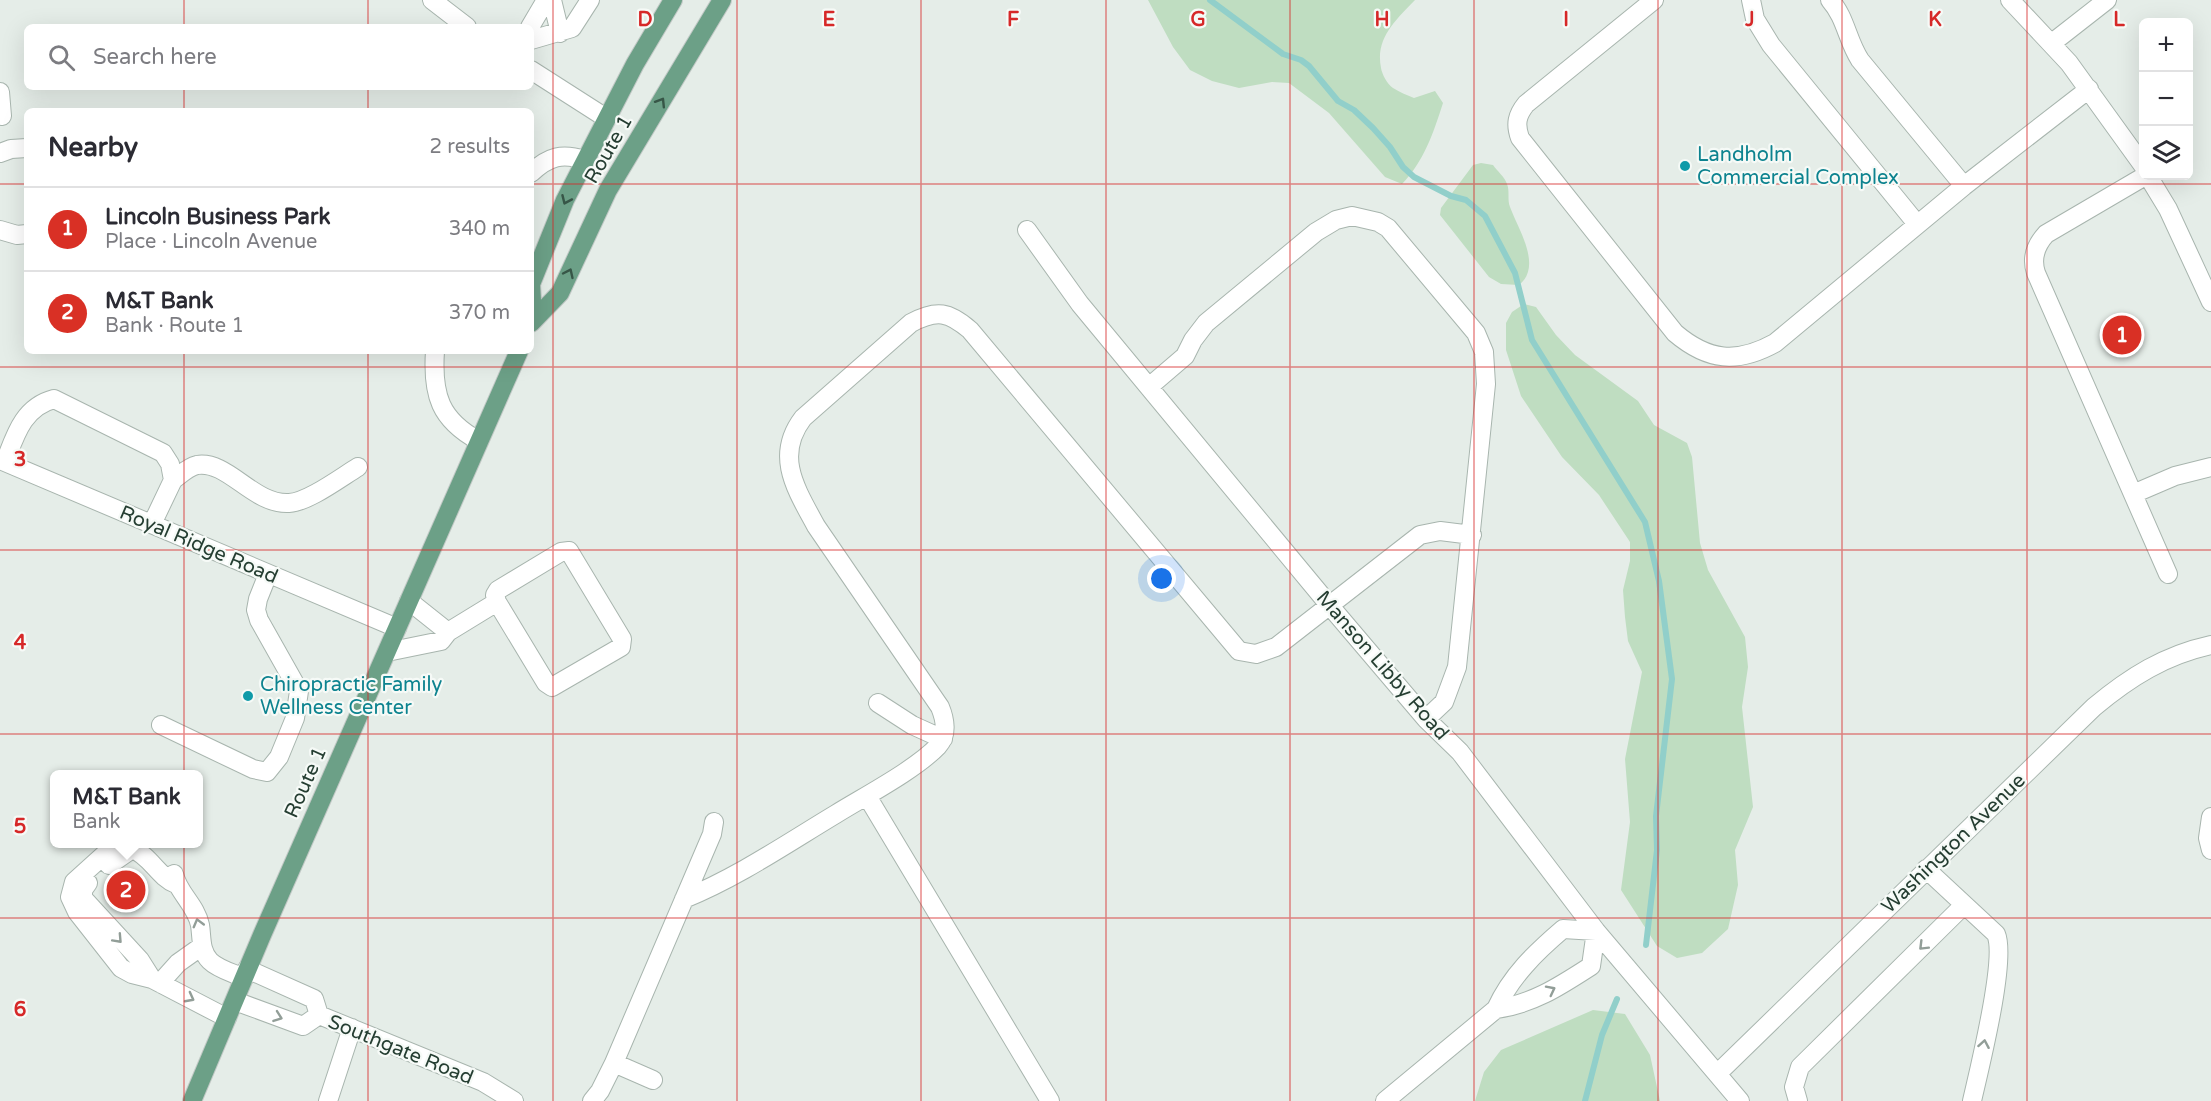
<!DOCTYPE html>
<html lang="en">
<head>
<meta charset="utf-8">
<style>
	:root { --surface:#fff; --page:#f2f2f3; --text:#2b2b33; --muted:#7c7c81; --line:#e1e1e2; --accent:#d93025 }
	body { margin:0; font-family:"Varela Round",sans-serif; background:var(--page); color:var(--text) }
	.controls { position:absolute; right:18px; top:18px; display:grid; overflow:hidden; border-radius:9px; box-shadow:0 6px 24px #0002 }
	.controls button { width:54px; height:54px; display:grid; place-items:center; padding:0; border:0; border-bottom:2px solid var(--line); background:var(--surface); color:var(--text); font:30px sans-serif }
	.you { position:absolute; left:1162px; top:579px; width:21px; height:21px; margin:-15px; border:4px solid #fff; border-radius:50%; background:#1a73e8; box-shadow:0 0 0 9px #1a73e833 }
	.badge { display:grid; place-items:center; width:39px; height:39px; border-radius:50%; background:var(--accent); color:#fff; font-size:20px; font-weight:700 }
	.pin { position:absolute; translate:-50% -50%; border:3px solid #fff; box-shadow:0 2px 6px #0006 }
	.popup { position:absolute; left:50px; top:770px; width:153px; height:78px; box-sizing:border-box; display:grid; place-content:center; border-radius:9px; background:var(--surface); filter:drop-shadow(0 2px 4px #0005); font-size:20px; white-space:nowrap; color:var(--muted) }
	.popup b { font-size:22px; color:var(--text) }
	.popup::after { content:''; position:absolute; left:50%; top:100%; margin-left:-12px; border:12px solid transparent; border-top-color:var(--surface) }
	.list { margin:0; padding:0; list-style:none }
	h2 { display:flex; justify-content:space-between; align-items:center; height:78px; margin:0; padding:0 24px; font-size:26px }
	h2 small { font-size:20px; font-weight:400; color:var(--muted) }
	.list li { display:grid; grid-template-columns:39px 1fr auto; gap:18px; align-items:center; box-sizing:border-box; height:84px; padding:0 24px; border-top:2px solid var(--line) }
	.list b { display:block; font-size:22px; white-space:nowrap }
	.list p { margin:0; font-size:20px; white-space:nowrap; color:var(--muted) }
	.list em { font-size:20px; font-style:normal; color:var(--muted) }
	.icon { flex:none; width:33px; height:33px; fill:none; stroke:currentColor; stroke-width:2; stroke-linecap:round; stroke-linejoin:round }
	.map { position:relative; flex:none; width:2211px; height:1101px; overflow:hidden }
	.search { position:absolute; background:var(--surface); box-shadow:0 6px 24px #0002; left:24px; top:24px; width:510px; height:66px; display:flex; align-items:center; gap:15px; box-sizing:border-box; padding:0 21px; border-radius:9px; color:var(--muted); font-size:22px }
	.panel { position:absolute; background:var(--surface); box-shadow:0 6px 24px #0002; left:24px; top:108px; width:510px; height:246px; border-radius:9px }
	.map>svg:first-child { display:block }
</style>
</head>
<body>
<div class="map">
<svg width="2211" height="1101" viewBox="0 0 2211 1101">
	<rect width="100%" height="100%" fill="#e5ede8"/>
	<path fill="#bfddc1" d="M 1148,0 L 1415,0 C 1396,20 1375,38 1381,68 C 1382,74 1387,84 1393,88 C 1399,92 1407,95 1414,98 L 1435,91 L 1443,103 C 1433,134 1424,161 1402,184 L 1385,177 L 1329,113 L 1289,83 L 1272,82 L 1239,88 L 1212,81 L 1190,70 L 1173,47 Z
		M 1481,163 L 1493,165 C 1497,171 1505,177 1507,184 C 1510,191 1507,200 1510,207 C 1518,229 1543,266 1519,285 L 1501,284 L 1489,277 L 1440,215 L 1441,208 L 1473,165 Z
		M 1524,304 L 1536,307 L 1556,335 L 1575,355 L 1638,401 L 1654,425 L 1687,443 L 1692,457 L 1700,543 L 1708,570 L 1745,637 L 1748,667 L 1742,707 L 1753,807 L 1735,850 L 1738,885 L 1728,929 L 1702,953 L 1677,958 L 1657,946 L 1621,890 L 1630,822 L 1625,759 L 1642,672 L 1628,641 L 1625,617 L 1623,590 L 1630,561 L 1630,542 L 1599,495 L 1562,457 L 1521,396 L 1506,350 L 1506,323 L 1512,312 Z
		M 1593,1010 L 1625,1014 L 1650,1055 L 1660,1101 L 1475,1101 L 1484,1072 L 1501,1050 Z"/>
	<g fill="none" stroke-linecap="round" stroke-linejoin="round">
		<path stroke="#91cfca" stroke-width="6" d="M 1210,0 L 1283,54 L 1301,60 L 1309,66 L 1338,101 L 1354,110 L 1373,128 L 1390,147 L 1403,167 L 1414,177 L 1451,196 L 1466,200 L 1485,216 L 1515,273 L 1532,340 L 1645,522 L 1659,581 L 1672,679 L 1656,816 L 1657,850 L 1646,945
			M 1585,1101 L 1602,1035 L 1617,999"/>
		<g stroke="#a8b5ae" stroke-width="20">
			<path id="minor" d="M 432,0 L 467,27
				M 552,0 L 560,33
				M 1654,0 L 1526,104 C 1517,115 1515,124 1520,138 L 1675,333 C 1708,361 1737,364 1775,343 L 1964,186 L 2089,89
				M 1751,0 L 1755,19 L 1771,45 L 1917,224
				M 1830,0 C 1846,18 1847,40 1860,60 L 1964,186
				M 2010,0 L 2069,63 L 2144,167
				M 530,27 L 546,0
				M 531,40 L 572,28 L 590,0
				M 2052,43 L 2107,0
				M 531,70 L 606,118
				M 0,92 L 2,116
				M 0,153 L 11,149 L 27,148
				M 531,173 C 549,156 562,153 585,160
				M 2145,176 L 2046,234 C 2036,245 2031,258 2036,273 L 2168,574
				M 2148,176 L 2168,209 L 2211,302
				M 0,230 L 17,235 L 27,234
				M 1027,230 L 1080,304 L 1330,606 L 1426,719 L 1460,752 L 1596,931 L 1740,1101
				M 435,351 C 432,395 440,420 479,441
				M 1150,386 L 1185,356 L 1193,340 L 1206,323 L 1316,232 L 1336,220 L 1352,216 L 1378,222 L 1388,228 L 1466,321 L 1476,333 L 1484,352 L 1486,384 L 1457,667 L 1444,702 L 1426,719
				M 0,460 L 397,628
				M 5,462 C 15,436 23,407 54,399 L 163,453 L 170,464 L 173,480 L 152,524
				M 173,480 C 180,475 188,467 197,465 C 228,460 253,505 289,503 C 308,502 340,478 358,467
				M 2133,494 L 2175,476 L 2211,467
				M 409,601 L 448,632 L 497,602 L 546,683 L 552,687 L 621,647 L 622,639 L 569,551 L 561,552 L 498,590 L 495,595 L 497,602
				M 387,652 L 441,641 L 448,632
				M 878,703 L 912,725 L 943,739
				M 161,725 L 253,769 L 267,772 L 279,757 L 295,718 L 299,691 L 259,620 L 256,610 L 258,599 L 268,574
				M 867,796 L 1050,1101
				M 2211,817 L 2208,838 L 2211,850
				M 116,844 L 74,882 L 70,897 L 77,912 L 121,968 L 132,974 L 152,979 L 227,1018
				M 109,865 L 132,849 C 150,855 158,877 176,884
				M 1926,869 L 1996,934 C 2007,959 1979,1070 1972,1101
				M 174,874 C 178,893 196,905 200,925 C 202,937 200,951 210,961 C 218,969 233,973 244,978
				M 88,883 L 83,890 L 83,898 L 140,960 L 152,979
				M 684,899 C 738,877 786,844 836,814 C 865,796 915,770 938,746 C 948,735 945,719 940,707 L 816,526 C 796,489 774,456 803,418 L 911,323 C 937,309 949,312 970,330 L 1239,651 L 1256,654 L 1276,647 L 1420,535 L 1440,531 L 1472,535
				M 247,969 L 314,999 L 319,1015
				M 160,983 L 178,963 L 202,946
				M 235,1001 L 303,1026 L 319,1015
				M 319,1015 L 483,1082 L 514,1101
				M 614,1063 L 653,1080
				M 1717,1074 L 2094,707 C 2130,677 2165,655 2211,645
				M 328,1101 L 352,1028
				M 592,1101 L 600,1091 L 614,1063 L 712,834 L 714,822
				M 1385,1101 L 1496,1009 C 1511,976 1536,952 1563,929 L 1596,931 L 1591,966 C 1560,986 1533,1004 1496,1009
				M 1798,1101 L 1794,1087 L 1800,1067 L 1964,905"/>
		</g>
		<g stroke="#c2c9c6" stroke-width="20">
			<path id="major" d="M 533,318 L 531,284 L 565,200 L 635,64 L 673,0
				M 531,323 L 560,293 L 608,190 L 722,0
				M 192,1101 L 262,935 L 519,351"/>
		</g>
		<use href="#minor" stroke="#fff" stroke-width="18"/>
		<use href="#major" stroke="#6ca087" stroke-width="18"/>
	</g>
	<defs><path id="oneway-chevron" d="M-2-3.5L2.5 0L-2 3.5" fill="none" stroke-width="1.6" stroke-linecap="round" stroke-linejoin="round" transform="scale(1.5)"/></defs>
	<g stroke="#375647">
		<use href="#oneway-chevron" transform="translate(661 102) rotate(-58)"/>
		<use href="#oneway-chevron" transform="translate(566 200) rotate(114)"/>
		<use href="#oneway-chevron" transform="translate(569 273) rotate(-65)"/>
	</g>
	<g stroke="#929e98">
		<use href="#oneway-chevron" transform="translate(198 923) rotate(-105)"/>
		<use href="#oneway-chevron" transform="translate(118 939) rotate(47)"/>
		<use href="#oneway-chevron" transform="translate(1923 946) rotate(135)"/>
		<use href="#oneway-chevron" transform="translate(1551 990) rotate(-27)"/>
		<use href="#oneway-chevron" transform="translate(190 998) rotate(28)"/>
		<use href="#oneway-chevron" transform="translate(278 1017) rotate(20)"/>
		<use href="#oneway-chevron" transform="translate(1984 1044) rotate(-80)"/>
	</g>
	<path fill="none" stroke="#d62828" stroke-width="1.5" stroke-opacity="0.55" d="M 184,0 L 184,27M 368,0 L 368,27M 553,0 L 553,1101M 737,0 L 737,1101M 921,0 L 921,1101M 1106,0 L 1106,1101M 1290,0 L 1290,1101M 1474,0 L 1474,1101M 1658,0 L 1658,1101M 1842,0 L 1842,1101M 2027,0 L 2027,1101M 184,87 L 184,111M 368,87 L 368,111M 0,184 L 27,184M 531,184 L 2211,184M 184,351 L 184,1101M 368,351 L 368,1101M 0,367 L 2211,367M 0,550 L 2211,550M 0,734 L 2211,734M 0,918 L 2211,918"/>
	<g fill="#0f9aa8" stroke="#f6faf7" stroke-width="2">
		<circle cx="1685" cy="166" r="6"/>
		<circle cx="248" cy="696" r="6"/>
	</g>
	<g text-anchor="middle" stroke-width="4.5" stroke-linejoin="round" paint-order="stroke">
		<g font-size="20" fill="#253e32" stroke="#f6faf7">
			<text transform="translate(608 149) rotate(-60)" y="7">Route 1</text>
			<text transform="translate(199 544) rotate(23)" y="7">Royal Ridge Road</text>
			<text transform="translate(1383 665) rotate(49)" y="7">Manson Libby Road</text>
			<text transform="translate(305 782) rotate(-66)" y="7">Route 1</text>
			<text transform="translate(1953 843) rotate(-44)" y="7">Washington Avenue</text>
			<text transform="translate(401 1049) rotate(22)" y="7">Southgate Road</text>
		</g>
		<g font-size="20" fill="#0d838f" stroke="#f6faf7" text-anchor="start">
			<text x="1697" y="161">Landholm<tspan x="1697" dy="23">Commercial Complex</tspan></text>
			<text x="260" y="691">Chiropractic Family<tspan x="260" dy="23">Wellness Center</tspan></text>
		</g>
	</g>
	<g font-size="20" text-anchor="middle" font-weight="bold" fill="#d62828" stroke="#f6faf7" stroke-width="4.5" stroke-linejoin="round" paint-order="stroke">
		<text x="645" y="26">D</text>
		<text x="829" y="26">E</text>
		<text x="1013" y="26">F</text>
		<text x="1198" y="26">G</text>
		<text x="1382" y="26">H</text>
		<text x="1566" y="26">I</text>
		<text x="1750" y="26">J</text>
		<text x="1935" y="26">K</text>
		<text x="2119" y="26">L</text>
		<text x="20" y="466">3</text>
		<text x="20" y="649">4</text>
		<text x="20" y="833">5</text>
		<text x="20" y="1016">6</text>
	</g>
</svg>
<div class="controls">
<button>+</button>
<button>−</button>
<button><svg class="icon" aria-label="layers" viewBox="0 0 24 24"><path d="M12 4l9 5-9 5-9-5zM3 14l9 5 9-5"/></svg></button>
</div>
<div class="you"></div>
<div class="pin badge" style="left:2122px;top:335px">1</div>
<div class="pin badge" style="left:126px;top:890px">2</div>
<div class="popup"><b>M&amp;T Bank</b>Bank</div>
<div class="search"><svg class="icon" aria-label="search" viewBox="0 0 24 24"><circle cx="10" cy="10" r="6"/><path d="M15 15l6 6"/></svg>Search here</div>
<section class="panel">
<h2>Nearby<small>2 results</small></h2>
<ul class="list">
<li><span class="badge">1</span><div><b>Lincoln Business Park</b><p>Place · Lincoln Avenue</p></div><em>340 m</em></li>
<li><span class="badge">2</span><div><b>M&amp;T Bank</b><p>Bank · Route 1</p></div><em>370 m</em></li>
</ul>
</section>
</div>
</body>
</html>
